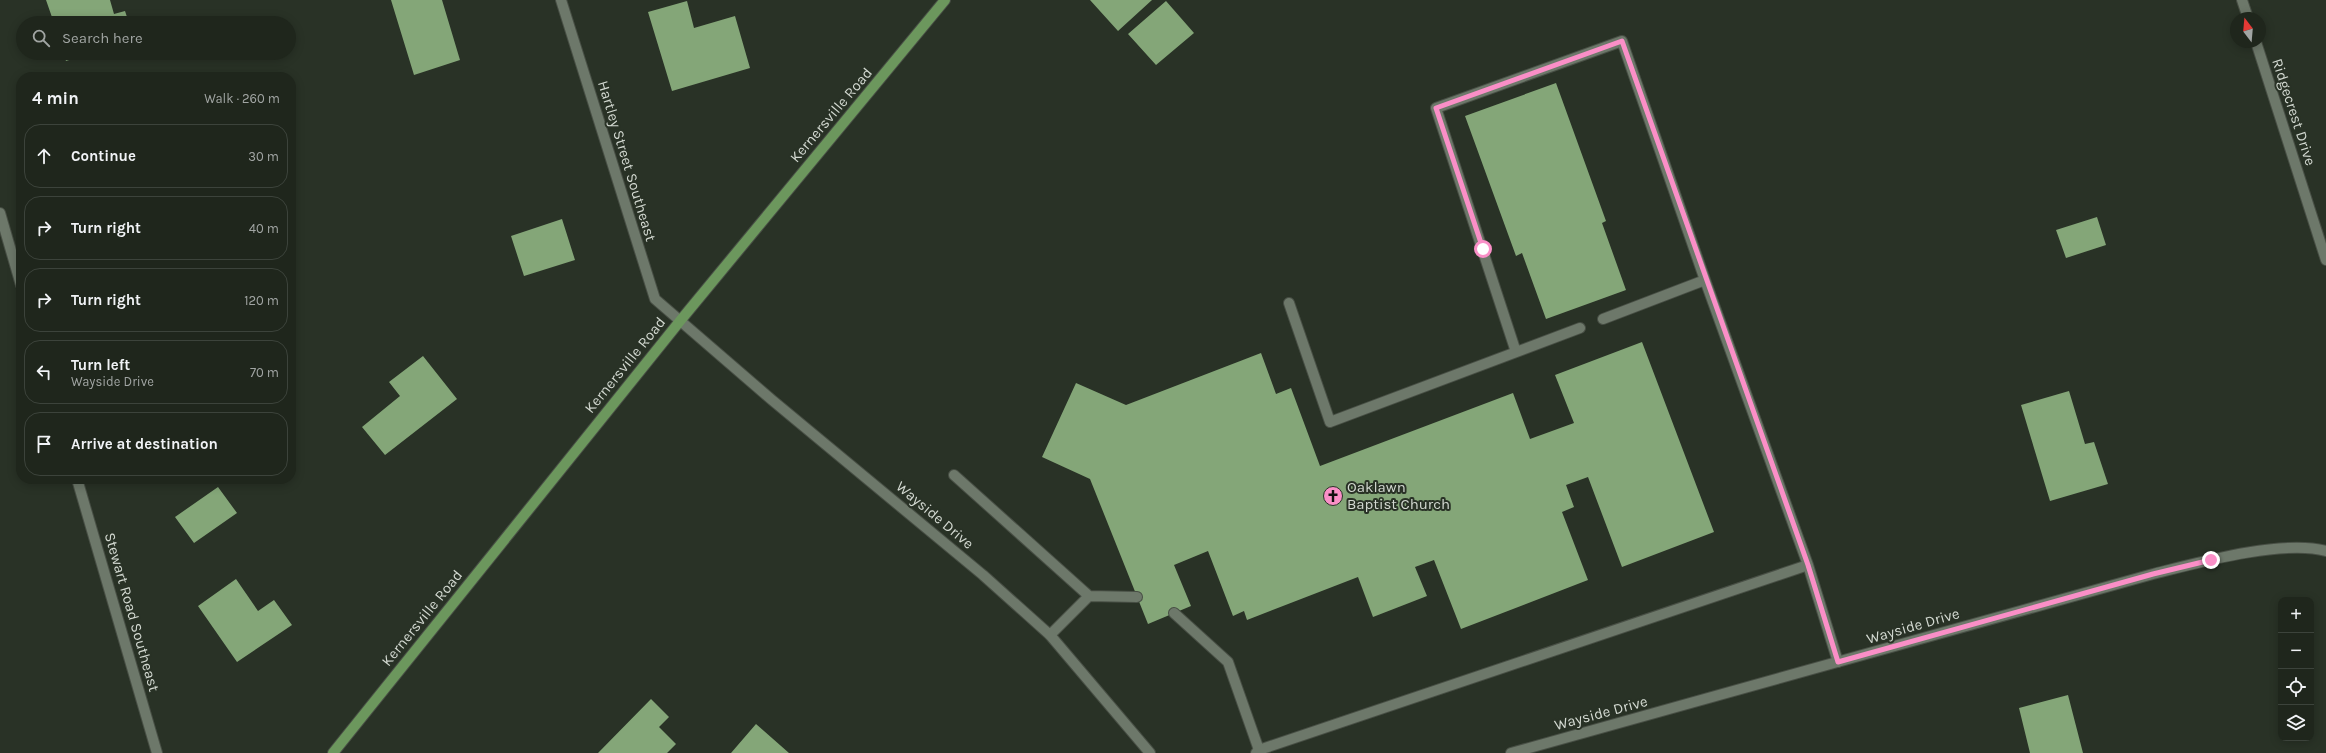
<!DOCTYPE html>
<html lang="en">
<head>
<meta charset="utf-8">
<style>
	:root { --surface:#1f261c; --page:#272e25; --text:#f1f3f6; --muted:#a1a5a3; --line:#3c433b }
	body { margin:0; font-family:Karla,sans-serif; background:var(--page); color:var(--text) }
	.controls { position:absolute; right:12px; bottom:12px; display:grid; overflow:hidden; border-radius:8px; box-shadow:0 2px 10px #0003 }
	.controls button { width:36px; height:36px; display:grid; place-items:center; padding:0; border:0; border-bottom:1px solid var(--line); background:var(--surface); color:var(--text); font:20px sans-serif }
	.compass { position:absolute; left:2230px; top:12px; width:36px; height:36px; border-radius:50%; background:var(--surface); box-shadow:0 2px 10px #0003; rotate:344deg }
	.stop { position:absolute; width:12px; height:12px; margin:-9px; border:3px solid #fa8fc7; border-radius:50%; background:#fff }
	.stop.end { background:#fa8fc7; border-color:#fff; box-shadow:0 1px 4px #0008 }
	.list { margin:0; padding:0; list-style:none }
	h2 { display:flex; justify-content:space-between; align-items:center; height:52px; margin:0; padding:0 16px; font-size:17px }
	h2 small { font-size:13px; font-weight:400; color:var(--muted) }
	.list li { display:grid; grid-template-columns:26px 1fr auto; gap:12px; align-items:center; box-sizing:border-box; height:64px; margin:0 8px 8px; padding:0 8px; border:1px solid var(--line); border-radius:16px }
	.list b { display:block; font-size:15px; white-space:nowrap }
	.list p { margin:0; font-size:13px; white-space:nowrap; color:var(--muted) }
	.list em { font-size:13px; font-style:normal; color:var(--muted) }
	.icon { flex:none; width:22px; height:22px; fill:none; stroke:currentColor; stroke-width:2; stroke-linecap:round; stroke-linejoin:round }
	.map { position:relative; flex:none; width:2326px; height:753px; overflow:hidden }
	.search { position:absolute; background:var(--surface); box-shadow:0 2px 10px #0003; left:16px; top:16px; width:280px; height:44px; display:flex; align-items:center; gap:10px; box-sizing:border-box; padding:0 14px; border-radius:22px; color:var(--muted); font-size:15px }
	.panel { position:absolute; background:var(--surface); box-shadow:0 2px 10px #0003; left:16px; top:72px; width:280px; height:412px; border-radius:16px }
	.map>svg:first-child { display:block }
</style>
</head>
<body>
<div class="map">
<svg width="2326" height="753" viewBox="0 0 2326 753">
	<rect width="100%" height="100%" fill="#293226"/>
	<path fill="#84a678" d="M 46,0 L 110,0 L 114,14 L 125,11 L 129,23 L 54,23 Z
		M 391,0 L 442,0 L 460,60 L 414,75 Z
		M 1090,0 L 1152,0 L 1118,31 Z
		M 687,1 L 694,28 L 735,16 L 750,68 L 672,91 L 648,12 Z
		M 1166,1 L 1194,33 L 1156,65 L 1128,34 Z
		M 63,53 L 91,53 L 66,61 Z
		M 1556,83 L 1606,221 L 1602,223 L 1626,290 L 1546,319 L 1522,253 L 1516,256 L 1465,116 Z
		M 2097,217 L 2106,245 L 2066,258 L 2056,230 Z
		M 562,219 L 575,260 L 524,276 L 511,236 Z
		M 1642,342 L 1714,532 L 1622,567 L 1588,477 L 1566,485 L 1574,507 L 1562,512 L 1588,580 L 1461,629 L 1434,560 L 1415,567 L 1427,596 L 1373,617 L 1358,577 L 1247,620 L 1244,611 L 1233,616 L 1208,551 L 1174,565 L 1191,606 L 1148,624 L 1090,479 L 1042,457 L 1076,383 L 1126,405 L 1261,353 L 1276,394 L 1291,388 L 1320,466 L 1513,393 L 1530,439 L 1574,423 L 1555,375 Z
		M 423,356 L 457,399 L 385,455 L 362,427 L 400,396 L 389,382 Z
		M 2069,391 L 2085,444 L 2094,442 L 2108,484 L 2050,501 L 2021,405 Z
		M 218,487 L 237,513 L 194,543 L 175,517 Z
		M 236,579 L 258,611 L 274,600 L 292,625 L 237,662 L 198,606 Z
		M 2068,695 L 2083,753 L 2030,753 L 2019,708 Z
		M 651,699 L 669,717 L 659,727 L 676,744 L 667,753 L 598,753 Z
		M 756,724 L 789,753 L 731,753 Z"/>
	<g fill="none" stroke-linecap="round" stroke-linejoin="round">
		<g stroke="#484f45" stroke-width="12">
			<path id="service" d="M 1705,280 L 1808,565 L 1838,662
				M 1289,303 L 1330,422 L 1580,328
				M 1516,352 L 1436,108 L 1622,41 L 1705,280 L 1603,319
				M 954,475 L 1089,596
				M 1174,613 L 1228,662 L 1259,750 L 1256,753
				M 1050,635 L 1089,596 L 1137,597
				M 1259,750 L 1808,565"/>
		</g>
		<g stroke="#484f45" stroke-width="12">
			<path id="minor" d="M 561,0 L 655,299 L 772,400 L 983,575 L 1050,635 L 1150,753
				M 2242,0 L 2248,18
				M 2256,42 L 2326,260
				M 0,213 L 21,285
				M 77,479 L 157,753
				M 1511,753 L 2153,574 C 2197,563 2283,539 2326,551"/>
		</g>
		<g stroke="#484f45" stroke-width="12">
			<path id="primary" d="M 333,753 L 680,321 L 945,0"/>
		</g>
		<use href="#service" stroke="#6d786a" stroke-width="10"/>
		<use href="#minor" stroke="#6d786a" stroke-width="10"/>
		<use href="#primary" stroke="#6c975d" stroke-width="10"/>
	</g>
	<g fill="none" stroke-linecap="round" stroke-linejoin="round">
		<path stroke="#fa8fc7" stroke-width="5" d="M 1483,249 L 1436,108 L 1622,41 L 1808,565 L 1838,662 L 2153,574 L 2211,560"/>
	</g>
	<defs>
		<g id="church-disc" transform="scale(1)"><circle r="9.5" fill="#fa8fc7" stroke="#293226"/><path d="M-1.2-6h2.4v3.5h3.3v2.4h-3.3V6h-2.4V-.1h-3.3v-2.4h3.3Z" fill="#111"/></g>
	</defs>
	<g fill-rule="evenodd">
		<use href="#church-disc" x="1333" y="496"/>
	</g>
	<g text-anchor="middle" stroke-width="4" stroke-linejoin="round" paint-order="stroke">
		<g font-size="15" fill="#d3d9d1" stroke="#293226">
			<text transform="translate(2294 112) rotate(72)" y="5">Ridgecrest Drive</text>
			<text transform="translate(831 115) rotate(-50)" y="5">Kernersville Road</text>
			<text transform="translate(627 161) rotate(73)" y="5">Hartley Street Southeast</text>
			<text transform="translate(625 365) rotate(-51)" y="5">Kernersville Road</text>
			<text transform="translate(935 515) rotate(40)" y="5">Wayside Drive</text>
			<text transform="translate(132 612) rotate(74)" y="5">Stewart Road Southeast</text>
			<text transform="translate(422 618) rotate(-51)" y="5">Kernersville Road</text>
			<text transform="translate(1913 626) rotate(-16)" y="5">Wayside Drive</text>
			<text transform="translate(1601 713) rotate(-15)" y="5">Wayside Drive</text>
		</g>
		<g font-size="15" fill="#d3d9d1" stroke="#293226" text-anchor="start">
			<text x="1347" y="492">Oaklawn<tspan x="1347" dy="17">Baptist Church</tspan></text>
		</g>
	</g>
</svg>
<div class="controls">
<button>+</button>
<button>−</button>
<button><svg class="icon" aria-label="locate" viewBox="0 0 24 24"><circle cx="12" cy="12" r="6"/><path d="M12 2v4M12 18v4M2 12h4M18 12h4"/></svg></button>
<button><svg class="icon" aria-label="layers" viewBox="0 0 24 24"><path d="M12 4l9 5-9 5-9-5zM3 14l9 5 9-5"/></svg></button>
</div>
<svg class="compass" viewBox="-18 -18 36 36"><path d="M0-13l5 13h-10z" fill="#e53935"/><path d="M0 13l5-13h-10z" fill="#a1a5a3"/></svg>
<div class="stop" style="left:1483px;top:249px"></div>
<div class="stop end" style="left:2211px;top:560px"></div>
<div class="search"><svg class="icon" aria-label="search" viewBox="0 0 24 24"><circle cx="10" cy="10" r="6"/><path d="M15 15l6 6"/></svg>Search here</div>
<section class="panel">
<h2>4 min<small>Walk · 260 m</small></h2>
<ul class="list">
<li><svg class="icon" aria-label="ahead" viewBox="0 0 24 24"><path d="M12 20V5M6 11l6-6 6 6"/></svg><div><b>Continue</b></div><em>30 m</em></li>
<li><svg class="icon" aria-label="right" viewBox="0 0 24 24"><path d="M7 20v-9h11M14 6l5 5-5 5"/></svg><div><b>Turn right</b></div><em>40 m</em></li>
<li><svg class="icon" aria-label="right" viewBox="0 0 24 24"><path d="M7 20v-9h11M14 6l5 5-5 5"/></svg><div><b>Turn right</b></div><em>120 m</em></li>
<li><svg class="icon" aria-label="left" viewBox="0 0 24 24"><path d="M17 20v-9H6M10 6l-5 5 5 5"/></svg><div><b>Turn left</b><p>Wayside Drive</p></div><em>70 m</em></li>
<li><svg class="icon" aria-label="arrive" viewBox="0 0 24 24"><path d="M6 21V4h12l-3 4 3 4H6"/></svg><div><b>Arrive at destination</b></div></li>
</ul>
</section>
</div>
</body>
</html>
